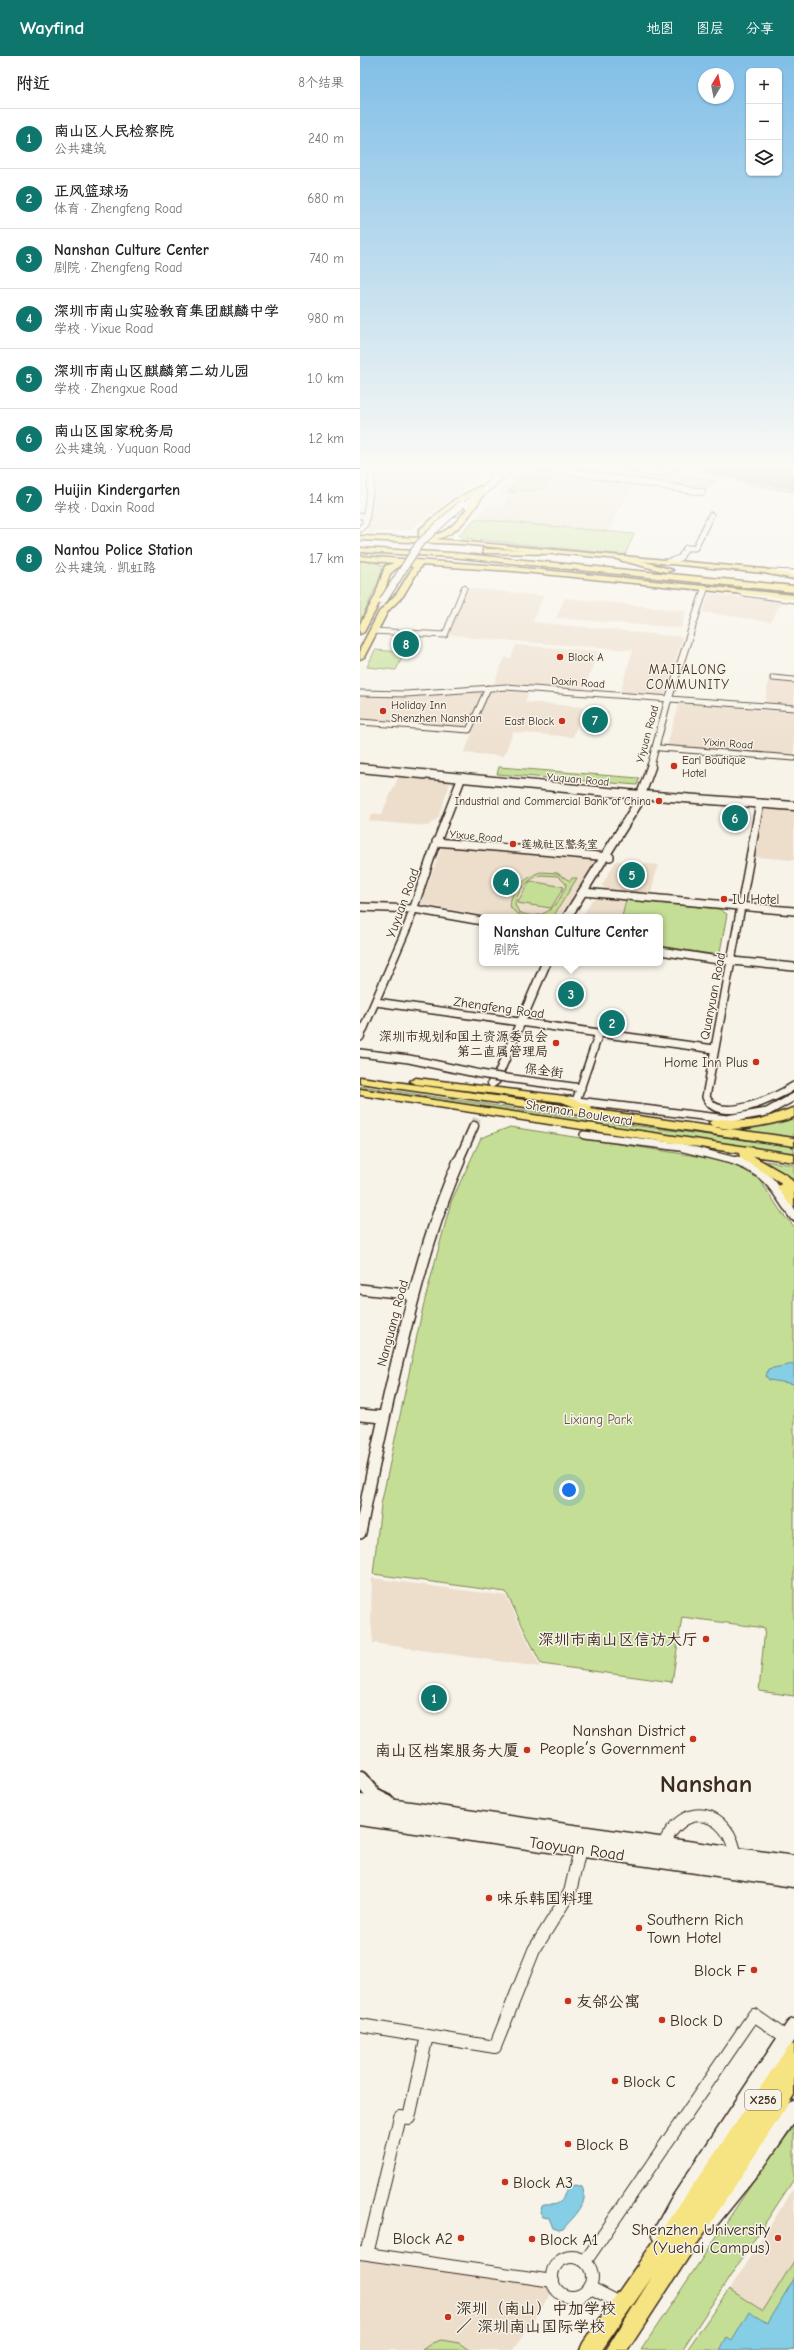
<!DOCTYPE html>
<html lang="zh">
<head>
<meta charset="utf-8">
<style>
	:root { --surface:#fff; --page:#f2f2f2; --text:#222; --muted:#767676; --line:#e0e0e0; --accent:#0f766e }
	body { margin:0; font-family:"Comic Neue","LXGW WenKai TC",sans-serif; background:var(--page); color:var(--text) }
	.controls { position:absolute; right:12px; top:12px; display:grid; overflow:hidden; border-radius:6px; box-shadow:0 1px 3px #0004 }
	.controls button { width:36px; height:36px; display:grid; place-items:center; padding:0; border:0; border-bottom:1px solid var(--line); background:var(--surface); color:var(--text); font:20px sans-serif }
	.compass { position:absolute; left:338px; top:12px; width:36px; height:36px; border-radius:50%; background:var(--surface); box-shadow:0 1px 3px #0004; rotate:10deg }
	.you { position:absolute; left:209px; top:1434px; width:14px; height:14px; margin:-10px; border:3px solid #fff; border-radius:50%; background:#1a73e8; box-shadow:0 0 0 6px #1a73e833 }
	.badge { display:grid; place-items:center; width:26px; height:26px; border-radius:50%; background:var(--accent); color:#fff; font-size:13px; font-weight:700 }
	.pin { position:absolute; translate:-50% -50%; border:2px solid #fff; box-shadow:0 1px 4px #0006 }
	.popup { position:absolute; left:119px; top:858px; width:184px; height:52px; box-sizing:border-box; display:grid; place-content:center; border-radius:6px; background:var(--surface); filter:drop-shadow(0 1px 3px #0005); font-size:13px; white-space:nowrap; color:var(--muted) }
	.popup b { font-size:15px; color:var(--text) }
	.popup::after { content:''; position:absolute; left:50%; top:100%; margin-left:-8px; border:8px solid transparent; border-top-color:var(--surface) }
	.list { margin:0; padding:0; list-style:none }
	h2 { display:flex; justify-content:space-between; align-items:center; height:52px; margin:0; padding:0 16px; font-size:17px }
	h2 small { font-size:13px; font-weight:400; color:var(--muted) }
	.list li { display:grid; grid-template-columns:26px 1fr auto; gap:12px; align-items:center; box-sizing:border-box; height:60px; padding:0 16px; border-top:1px solid var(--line) }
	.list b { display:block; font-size:15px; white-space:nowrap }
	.list p { margin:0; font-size:13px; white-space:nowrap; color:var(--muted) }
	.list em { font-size:13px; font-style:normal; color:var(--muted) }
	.icon { flex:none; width:22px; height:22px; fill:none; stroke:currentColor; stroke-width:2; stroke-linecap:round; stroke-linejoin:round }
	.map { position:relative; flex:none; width:434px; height:2294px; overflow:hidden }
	header { display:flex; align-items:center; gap:24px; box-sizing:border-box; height:56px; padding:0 20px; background:var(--accent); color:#fff }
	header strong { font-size:19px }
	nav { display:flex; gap:22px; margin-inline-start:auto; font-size:14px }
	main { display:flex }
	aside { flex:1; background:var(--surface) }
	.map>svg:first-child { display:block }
</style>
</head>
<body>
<header>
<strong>Wayfind</strong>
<nav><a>地图</a><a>图层</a><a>分享</a></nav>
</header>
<main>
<aside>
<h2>附近<small>8个结果</small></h2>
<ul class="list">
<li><span class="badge">1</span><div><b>南山区人民检察院</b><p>公共建筑</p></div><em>240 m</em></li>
<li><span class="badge">2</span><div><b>正风篮球场</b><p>体育 · Zhengfeng Road</p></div><em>680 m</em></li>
<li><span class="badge">3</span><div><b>Nanshan Culture Center</b><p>剧院 · Zhengfeng Road</p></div><em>740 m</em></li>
<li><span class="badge">4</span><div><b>深圳市南山实验教育集团麒麟中学</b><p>学校 · Yixue Road</p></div><em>980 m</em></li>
<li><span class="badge">5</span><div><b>深圳市南山区麒麟第二幼儿园</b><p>学校 · Zhengxue Road</p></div><em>1.0 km</em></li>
<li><span class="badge">6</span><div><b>南山区国家税务局</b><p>公共建筑 · Yuquan Road</p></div><em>1.2 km</em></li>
<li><span class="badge">7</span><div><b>Huijin Kindergarten</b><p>学校 · Daxin Road</p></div><em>1.4 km</em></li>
<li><span class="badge">8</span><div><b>Nantou Police Station</b><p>公共建筑 · 凯虹路</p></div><em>1.7 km</em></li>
</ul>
</aside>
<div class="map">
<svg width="434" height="2294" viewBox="0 0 434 2294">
	<rect width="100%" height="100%" fill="#f7f3e8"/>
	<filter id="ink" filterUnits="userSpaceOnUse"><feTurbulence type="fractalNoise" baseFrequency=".025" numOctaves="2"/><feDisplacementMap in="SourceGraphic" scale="8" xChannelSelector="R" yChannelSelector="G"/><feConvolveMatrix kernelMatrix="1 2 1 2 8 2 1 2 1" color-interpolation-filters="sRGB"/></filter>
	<g filter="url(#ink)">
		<path fill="#edddcb" d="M 17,411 L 122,411 L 128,415 L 49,474 L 8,476 Z
			M 204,411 L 328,411 L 320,418 L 359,425 L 346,435 Z
			M 333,411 L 434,411 L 434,437 L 325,416 Z
			M 179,412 L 269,427 L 273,430 L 247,476 L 115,463 L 129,448 L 143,449 L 148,440 L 137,439 L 163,414 Z
			M 108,532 L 183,540 L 173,566 L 323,581 L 304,640 L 260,637 L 273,594 L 115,582 L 89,578 Z
			M 349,538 L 422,545 L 411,566 L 343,556 Z
			M 205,542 L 255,547 L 326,555 L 321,572 L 196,562 Z
			M 156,589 L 238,595 L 224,634 L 134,627 L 145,602 L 151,602 Z
			M 409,620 L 434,622 L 434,649 L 405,647 Z
			M 131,632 L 169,635 L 165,646 L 223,651 L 213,681 L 153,676 L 144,700 L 104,697 Z
			M 120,634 L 122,636 L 106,672 L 0,664 L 0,639 L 43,641 Z
			M 319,647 L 434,656 L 434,699 L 307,689 Z
			M 228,653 L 249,655 L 242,674 L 221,673 Z
			M 39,720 L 91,724 L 78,762 L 68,770 L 9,765 L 12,758 L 21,759 Z
			M 409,753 L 434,755 L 434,804 L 396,801 L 404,755 Z
			M 82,790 L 239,804 L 199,861 L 133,861 L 61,848 Z
			M 256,805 L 298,809 L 290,841 L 248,838 L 242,829 Z
			M 238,842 L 266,844 L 262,861 L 222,861 L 232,844 Z
			M 12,1522 L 146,1540 L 180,1611 L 13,1587 L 11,1564 Z
			M 434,2132 L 434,2294 L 327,2294 L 370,2233 Z
			M 0,2196 L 197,2229 L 153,2294 L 0,2294 Z"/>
		<path fill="#c5de95" stroke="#80845a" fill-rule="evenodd" d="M 266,411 L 273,411 L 275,415 C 285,421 299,421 310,417 L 278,412 L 318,411 L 312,416 L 319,411 L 325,411 C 305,429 283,418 261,415 Z
			M 165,414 L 187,415 L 193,420 L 183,433 L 169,435 L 158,433 L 155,437 L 149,436 Z
			M 377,417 L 434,429 L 434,436 L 378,426 L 375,419 Z
			M 326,419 L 355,424 L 344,433 L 317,428 Z
			M 115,463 L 274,478 L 265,499 L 104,482 L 99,479 Z
			M 0,505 L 12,505 L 25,511 L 0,566 Z
			M 15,594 L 52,597 L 43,600 L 36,614 L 7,611 Z
			M 139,711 L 140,711 L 279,722 L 277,729 L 137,718 Z
			M 181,816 L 197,817 L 210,825 L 212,822 L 217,822 L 193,861 C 183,861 161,865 151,852 C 146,838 168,819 181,816 ZM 182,819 L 198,820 L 206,828 C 206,833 202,838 200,842 C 191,857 177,864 159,856 L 155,849 C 156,836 169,821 182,819 Z
			M 170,825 L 204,831 L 191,852 L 157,847 Z
			M 266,844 L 359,853 L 367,858 L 360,896 L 351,898 L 300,890 L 300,861 L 262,861 Z
			M 0,1030 L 240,1065 L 434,1090 L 434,1098 L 0,1032 Z
			M 434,1059 L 434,1083 L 361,1073 L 413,1068 Z
			M 150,1071 L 368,1105 L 397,1120 L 424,1160 L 434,1170 L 434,1640 L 399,1635 L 405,1572 L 322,1561 L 312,1626 L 181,1608 L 146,1536 L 13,1518 L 21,1449 L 63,1251 L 91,1146 L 121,1082 Z
			M 396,1104 L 434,1109 L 434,1133 Z
			M 434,2071 L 434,2123 L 322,2294 L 281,2294 L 409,2102 Z
			M 434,2205 L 434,2294 L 327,2294 L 369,2233 L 403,2255 Z
			M 81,2284 L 99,2287 L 109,2294 L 62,2294 L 72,2287 Z"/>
		<path fill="#85cee6" stroke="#678c96" d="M 434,1308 L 434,1328 L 409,1324 L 406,1320 L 408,1313 Z
			M 216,2129 L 222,2131 C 230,2148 214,2160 203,2173 L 199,2174 L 193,2172 L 189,2162 L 183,2161 L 180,2156 L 182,2150 C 187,2147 194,2151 200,2146 C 207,2140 201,2132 216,2129 Z
			M 434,2223 L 434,2294 L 360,2294 L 367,2282 L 372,2285 L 389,2256 L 407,2267 Z"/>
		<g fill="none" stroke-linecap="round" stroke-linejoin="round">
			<path fill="#998e83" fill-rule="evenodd" d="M 422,411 L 433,411 L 418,424 L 410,424 L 410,420 Z"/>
			<path fill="#998e83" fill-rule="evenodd" d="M 342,411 L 394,411 L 434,418 L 434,434 L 355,419 L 346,416 Z"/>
			<path stroke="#d1cbc0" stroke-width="8" stroke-dasharray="8 4.5" stroke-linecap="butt" d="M 114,1070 L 132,1027"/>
			<g stroke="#3b2a1e" stroke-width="7">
				<path id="minor-far3" d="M 0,460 L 7,460
					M 307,506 L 320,502 L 326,492 L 335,492 L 351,459
					M 411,516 L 434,517
					M 383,537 L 434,544
					M 13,575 L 85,579 L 104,532
					M 413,622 L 434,624
					M 0,637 L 46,638 L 146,631 L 434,652
					M 0,666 L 109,674 L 128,632
					M 300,692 L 434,702"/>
			</g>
			<g stroke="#3b2a1e" stroke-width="10">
				<path id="minor-far2" d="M 400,747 L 346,1041 C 358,1070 417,1041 434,1030
					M 76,786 L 250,801
					M 223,836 L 434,855
					M 0,851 L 54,853 L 122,865
					M 300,895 L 351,903 L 434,911
					M 16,946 L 354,993
					M 0,981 L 48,869 L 71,801 L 102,721
					M 0,997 L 49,1003 L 120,1018
					M 146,1022 L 221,1032
					M 209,1044 L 367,1063 L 407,1056 L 434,1041
					M 216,1045 L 239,977
					M 224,1079 L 320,1091 L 379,1106"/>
			</g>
			<g stroke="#3b2a1e" stroke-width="12">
				<path id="minor-far1" d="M 377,1105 C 409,1117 416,1133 434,1160
					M 0,1233 L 54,1239"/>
			</g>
			<g stroke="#3b2a1e" stroke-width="14">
				<path id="minor" d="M 303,1791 C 321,1743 370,1752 376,1802
					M 0,1969 L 135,1991 L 174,1894 L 210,1836 L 220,1793
					M 0,2197 L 193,2225
					M 7,2198 L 40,2061 L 49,2062 L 67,1980
					M192 2221a20 20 0 1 1 40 0a20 20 0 1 1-40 0Z
					M 225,2206 L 394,1959 L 427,1982
					M 229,2231 L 262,2248"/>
			</g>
			<g stroke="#3b2a1e" stroke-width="8">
				<path id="tertiary-far3" d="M 181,411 L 342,436
					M 0,473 L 5,468 L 13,411
					M 290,712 L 307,648 L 345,532"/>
			</g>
			<g stroke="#3b2a1e" stroke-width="11">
				<path id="tertiary-far2" d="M 0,712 L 268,738 L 434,750
					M 207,861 L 278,747 L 291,711
					M 132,1027 L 136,1024 L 186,907
					M 98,1106 L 114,1070"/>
			</g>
			<g stroke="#3b2a1e" stroke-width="14">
				<path id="tertiary-far1" d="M 0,1359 L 23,1361
					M 0,1477 C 14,1406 29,1336 47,1266 C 61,1211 76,1157 99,1105"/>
			</g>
			<g stroke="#3b2a1e" stroke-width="18">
				<path id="tertiary" d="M 0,1723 L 14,1740 L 28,1747"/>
			</g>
			<g stroke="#3b2a1e" stroke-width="9">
				<path id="secondary-far1" d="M 133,420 L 135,411
					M 107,449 L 151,411"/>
			</g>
			<g stroke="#3b2a1e" stroke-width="19">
				<path id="secondary" d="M 0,1747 L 434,1808
					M 0,1761 L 434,1823
					M 350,2165 L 397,2107 L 434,2053
					M 300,2179 L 317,2148 L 434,1971"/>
			</g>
			<g stroke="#3b2a1e" stroke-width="3">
				<path id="primary" d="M 120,430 L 123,432 L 120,435 L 125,437 C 113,455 99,479 76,483 L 404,513 L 434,519 L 434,523 L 404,517 L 101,488 L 0,484 L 0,480 L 67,482 L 59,481 L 59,474 L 94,444 ZM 118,436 C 107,452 89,484 66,478 L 100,448 Z
					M 0,500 L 153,511 L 434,539 L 434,543 L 153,515 L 60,509 L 61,510 L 43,540 L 28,555 L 4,601 L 0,603 L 0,593 L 19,556 L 37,537 L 53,511 L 40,509 L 30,518 L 23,540 L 4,576 L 0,578 L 0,568 L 15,540 L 25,510 L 34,507 L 0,504 Z
					M 0,1021 L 215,1051 L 202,1046 L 56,1028 L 50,1025 L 56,1022 L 204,1040 L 229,1049 L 231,1051 L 229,1053 L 434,1082 L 434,1090 L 0,1027 Z
					M 0,1033 L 434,1098 L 434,1106 L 393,1100 L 428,1120 L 434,1127 L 434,1150 L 430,1149 L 417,1131 L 421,1128 L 420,1126 L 380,1102 L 379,1097 L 0,1039 Z
					M 434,1052 L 434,1061 C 420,1067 359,1081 349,1067 C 354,1060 377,1065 386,1065 C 405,1064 416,1057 434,1052 Z
					M 434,1988 L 434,2039 L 268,2294 L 246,2294 L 292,2221 L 242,2294 L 220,2294 L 223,2287 L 365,2083 L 428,1991 Z"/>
			</g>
			<g stroke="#3b2a1e" stroke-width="3">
				<path id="trunk" d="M 0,492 L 92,497 L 434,530 L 434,536 L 92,501 L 0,496 Z
					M 123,493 L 196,494 L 200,496 L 196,498 L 126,497 L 123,497 Z
					M 259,500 L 265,500 L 313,514 L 306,516 L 259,504 Z"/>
			</g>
			<use href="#minor-far3" stroke="#f7f3e8" stroke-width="5"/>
			<use href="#minor-far2" stroke="#f7f3e8" stroke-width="7"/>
			<use href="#minor-far1" stroke="#f7f3e8" stroke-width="9"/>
			<use href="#minor" stroke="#f7f3e8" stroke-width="12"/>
			<use href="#tertiary-far3" stroke="#f7f3e8" stroke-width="6"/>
			<use href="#tertiary-far2" stroke="#f7f3e8" stroke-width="8"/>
			<use href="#tertiary-far1" stroke="#f7f3e8" stroke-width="11"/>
			<use href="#tertiary" stroke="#f7f3e8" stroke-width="14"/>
			<use href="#secondary-far1" stroke="#f7f3e8" stroke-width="7"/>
			<use href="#secondary" stroke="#f7f3e8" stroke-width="16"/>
			<use href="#primary" fill="#f6e381" fill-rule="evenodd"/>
			<use href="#trunk" fill="#f6e381" fill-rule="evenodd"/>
			<g stroke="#3b2a1e" stroke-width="10" stroke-linecap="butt">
				<path id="minor-bridge" d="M 120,1018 L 146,1022"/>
			</g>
			<g stroke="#3b2a1e" stroke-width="9" stroke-linecap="butt">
				<path id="secondary-bridge" d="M 23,545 L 59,488 L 102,448"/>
			</g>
			<use href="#minor-bridge" stroke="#f7f3e8" stroke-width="7"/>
			<use href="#secondary-bridge" stroke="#f7f3e8" stroke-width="7"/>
		</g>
	</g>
	<linearGradient id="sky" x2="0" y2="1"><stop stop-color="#80bee7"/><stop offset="0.56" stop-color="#fbfaf5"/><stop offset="1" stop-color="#fbfaf5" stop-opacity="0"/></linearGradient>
	<rect width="434" height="732" fill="url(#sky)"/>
	<g fill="#c8321e" stroke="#f7f3e8" stroke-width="1.5">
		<circle cx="200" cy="601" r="4"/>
		<circle cx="23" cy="655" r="4"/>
		<circle cx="202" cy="665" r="4"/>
		<circle cx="314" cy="710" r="4"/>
		<circle cx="299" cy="745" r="4"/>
		<circle cx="153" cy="788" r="4"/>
		<circle cx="364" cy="843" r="4"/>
		<circle cx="196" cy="987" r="4"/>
		<circle cx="396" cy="1006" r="4"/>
		<circle cx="346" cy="1583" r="4"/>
		<circle cx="333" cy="1683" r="4"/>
		<circle cx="167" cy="1694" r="4"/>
		<circle cx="129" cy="1842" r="4"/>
		<circle cx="279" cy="1872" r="4"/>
		<circle cx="394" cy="1914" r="4"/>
		<circle cx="208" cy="1945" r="4"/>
		<circle cx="302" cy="1964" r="4"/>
		<circle cx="255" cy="2025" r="4"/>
		<circle cx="208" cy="2088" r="4"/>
		<circle cx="145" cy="2126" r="4"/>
		<circle cx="101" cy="2182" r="4"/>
		<circle cx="418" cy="2182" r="4"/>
		<circle cx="172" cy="2183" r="4"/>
		<circle cx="88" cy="2261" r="4"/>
	</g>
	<g text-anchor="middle" stroke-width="3" stroke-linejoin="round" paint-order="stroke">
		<g font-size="11" fill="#3b2a1e" stroke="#f7f3e8" text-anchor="start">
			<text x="208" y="605">Block A</text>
			<text x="31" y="653">Holiday Inn<tspan x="31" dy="13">Shenzhen Nanshan</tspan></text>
			<text x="194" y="669" text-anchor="end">East Block</text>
			<text x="322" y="708">Earl Boutique<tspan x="322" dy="13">Hotel</tspan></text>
			<text x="291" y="749" text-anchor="end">Industrial and Commercial Bank of China</text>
			<text x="161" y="792">莲城社区警务室</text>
		</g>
		<g font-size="11" fill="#3b2a1e" stroke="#f7f3e8">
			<text transform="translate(218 626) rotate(4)" y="4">Daxin Road</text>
			<text transform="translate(287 678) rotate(-75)" y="4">Yiyuan Road</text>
			<text transform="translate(368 687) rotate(4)" y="4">Yixin Road</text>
			<text transform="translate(218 723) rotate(5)" y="4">Yuquan Road</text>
			<text transform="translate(116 780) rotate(5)" y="4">Yixue Road</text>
		</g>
		<rect fill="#f7f3e8" stroke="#73665b" stroke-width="1" x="385" y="2034" width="36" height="20" rx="3"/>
		<g font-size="12" font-weight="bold" fill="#3b2a1e">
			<text x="403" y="2048">X256</text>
		</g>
		<g font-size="13" letter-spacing="1" fill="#3b2a1e" stroke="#f7f3e8">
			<text x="328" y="618">MAJIALONG<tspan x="328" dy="15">COMMUNITY</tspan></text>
		</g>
		<g font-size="13" fill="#3b2a1e" stroke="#f7f3e8" text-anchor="end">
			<text x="372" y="848" text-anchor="start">IU Hotel</text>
			<text x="188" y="985">深圳市规划和国土资源委员会<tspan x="188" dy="15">第二直属管理局</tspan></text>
			<text x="388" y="1011">Home Inn Plus</text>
		</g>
		<g font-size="13" fill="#3b2a1e" stroke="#f7f3e8">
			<text transform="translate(42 847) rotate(-70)" y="5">Yuyuan Road</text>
			<text transform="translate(352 940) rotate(-79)" y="5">Quanyuan Road</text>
			<text transform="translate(139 951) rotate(8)" y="5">Zhengfeng Road</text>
			<text transform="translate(184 1014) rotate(8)" y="5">保全街</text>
			<text transform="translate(219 1056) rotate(9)" y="5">Shennan Boulevard</text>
			<text transform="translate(32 1267) rotate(-75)" y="5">Nanguang Road</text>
		</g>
		<g font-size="13" fill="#5e573c" stroke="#f7f3e8">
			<text x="238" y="1368">Lixiang Park</text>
		</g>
		<g font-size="16" fill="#3b2a1e" stroke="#f7f3e8" text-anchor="start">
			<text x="338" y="1589" text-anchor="end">深圳市南山区信访大厅</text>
			<text x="325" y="1680" text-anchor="end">Nanshan District<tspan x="325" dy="18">People′s Government</tspan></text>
			<text x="159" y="1700" text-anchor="end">南山区档案服务大厦</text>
			<text x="137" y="1848">味乐韩国料理</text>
			<text x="287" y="1869">Southern Rich<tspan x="287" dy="18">Town Hotel</tspan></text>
			<text x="386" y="1920" text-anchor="end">Block F</text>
			<text x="216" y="1951">友邻公寓</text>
			<text x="310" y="1970">Block D</text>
			<text x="263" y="2031">Block C</text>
			<text x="216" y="2094">Block B</text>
			<text x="153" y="2132">Block A3</text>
			<text x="410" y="2179" text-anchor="end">Shenzhen University<tspan x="410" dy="18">(Yuehai Campus)</tspan></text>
			<text x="93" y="2188" text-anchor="end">Block A2</text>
			<text x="180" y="2189">Block A1</text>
			<text x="96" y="2258">深圳（南山）中加学校<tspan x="96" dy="18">／ 深圳南山国际学校</tspan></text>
		</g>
		<g font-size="16" fill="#3b2a1e" stroke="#f7f3e8">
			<text transform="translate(217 1792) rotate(8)" y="6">Taoyuan Road</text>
		</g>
		<g font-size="25" font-weight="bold" fill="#3b2a1e" stroke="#f7f3e8">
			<text x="346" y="1736">Nanshan</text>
		</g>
	</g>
</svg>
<div class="controls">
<button>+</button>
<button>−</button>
<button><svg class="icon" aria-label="layers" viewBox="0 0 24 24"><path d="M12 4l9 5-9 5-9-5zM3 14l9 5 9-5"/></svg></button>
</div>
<svg class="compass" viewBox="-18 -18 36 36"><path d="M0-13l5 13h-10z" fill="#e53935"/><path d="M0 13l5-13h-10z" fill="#767676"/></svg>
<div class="you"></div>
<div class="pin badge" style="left:74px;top:1642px">1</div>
<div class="pin badge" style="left:252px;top:967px">2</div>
<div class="pin badge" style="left:211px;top:938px">3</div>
<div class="popup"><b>Nanshan Culture Center</b>剧院</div>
<div class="pin badge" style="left:146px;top:826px">4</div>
<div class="pin badge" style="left:272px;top:819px">5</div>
<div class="pin badge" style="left:375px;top:762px">6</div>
<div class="pin badge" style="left:235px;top:664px">7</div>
<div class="pin badge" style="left:46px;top:588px">8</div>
</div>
</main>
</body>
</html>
